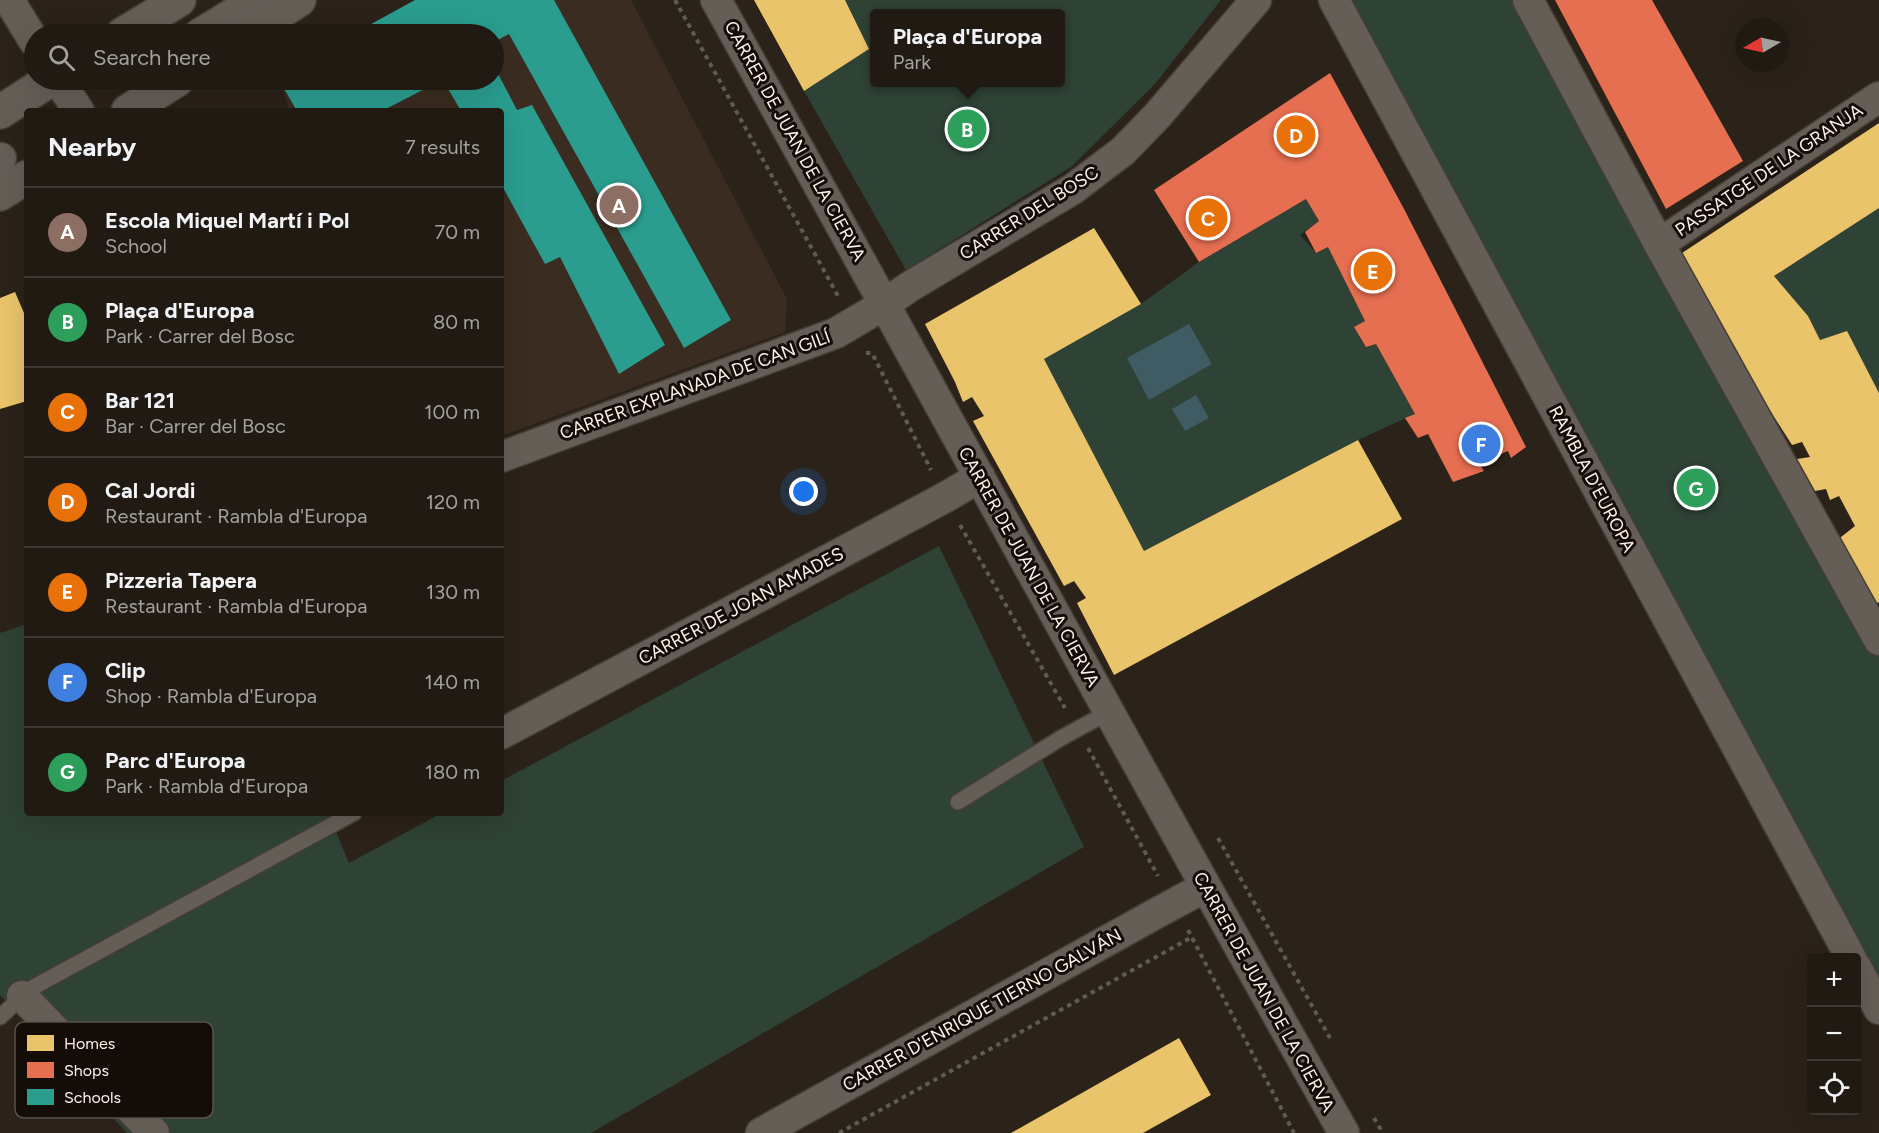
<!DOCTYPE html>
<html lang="en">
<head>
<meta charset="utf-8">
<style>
	:root { --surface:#201a13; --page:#2d2721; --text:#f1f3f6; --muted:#a2a1a0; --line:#3d3833; --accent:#b4a9a0 }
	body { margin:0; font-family:Figtree,sans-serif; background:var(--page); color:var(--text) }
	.controls { position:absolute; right:18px; bottom:18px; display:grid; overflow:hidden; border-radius:6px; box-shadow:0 6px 24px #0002 }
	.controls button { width:54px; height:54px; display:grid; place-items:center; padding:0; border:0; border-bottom:2px solid var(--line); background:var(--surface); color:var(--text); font:30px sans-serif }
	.compass { position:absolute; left:1735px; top:18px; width:54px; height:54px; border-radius:50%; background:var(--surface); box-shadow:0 6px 24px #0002; rotate:261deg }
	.you { position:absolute; left:804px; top:492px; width:21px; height:21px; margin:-15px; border:4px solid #fff; border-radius:50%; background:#1a73e8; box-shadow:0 0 0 9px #1a73e833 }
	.badge { display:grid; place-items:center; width:39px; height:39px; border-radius:50%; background:var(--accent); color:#fff; font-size:20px; font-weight:700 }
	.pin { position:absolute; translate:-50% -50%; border:3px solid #fff; box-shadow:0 2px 6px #0006 }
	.popup { position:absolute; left:870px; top:9px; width:195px; height:78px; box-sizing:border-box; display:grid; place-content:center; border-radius:6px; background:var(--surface); filter:drop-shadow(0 2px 4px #0005); font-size:20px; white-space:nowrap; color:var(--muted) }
	.popup b { font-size:22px; color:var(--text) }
	.popup::after { content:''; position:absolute; left:50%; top:100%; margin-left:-12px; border:12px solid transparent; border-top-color:var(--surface) }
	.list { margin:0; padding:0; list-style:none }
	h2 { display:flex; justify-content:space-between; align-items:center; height:78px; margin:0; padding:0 24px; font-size:26px }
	h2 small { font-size:20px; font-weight:400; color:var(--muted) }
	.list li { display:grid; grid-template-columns:39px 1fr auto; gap:18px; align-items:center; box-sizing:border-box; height:90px; padding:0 24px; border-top:2px solid var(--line) }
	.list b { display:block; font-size:22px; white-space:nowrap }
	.list p { margin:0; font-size:20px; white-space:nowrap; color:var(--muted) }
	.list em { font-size:20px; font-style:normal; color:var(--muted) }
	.icon { flex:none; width:33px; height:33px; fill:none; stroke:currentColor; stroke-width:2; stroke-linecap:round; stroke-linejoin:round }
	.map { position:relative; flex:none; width:1879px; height:1133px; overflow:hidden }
	.search { position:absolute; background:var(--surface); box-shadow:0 6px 24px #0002; left:24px; top:24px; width:480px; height:66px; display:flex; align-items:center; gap:15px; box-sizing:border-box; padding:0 21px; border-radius:33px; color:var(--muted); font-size:22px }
	.panel { position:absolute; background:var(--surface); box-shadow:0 6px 24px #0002; left:24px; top:108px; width:480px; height:708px; border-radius:6px }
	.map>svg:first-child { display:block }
</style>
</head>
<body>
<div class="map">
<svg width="1879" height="1133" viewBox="0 0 1879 1133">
	<rect width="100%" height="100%" fill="#2b2219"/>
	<path fill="#3a2c20" d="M 415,0 L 631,0 L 787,299 L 785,332 L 501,436 L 501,111 L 290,111 L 279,80 L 494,80 L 494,34 L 353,34 Z"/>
	<path fill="#2e4235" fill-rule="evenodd" d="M 845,0 L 1221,0 L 1154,85 L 1071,167 L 906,270 L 804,91 L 869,49 ZM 874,14 L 1060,14 L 1060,82 L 874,82 Z
		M 1334,0 L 1528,0 L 1879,640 L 1879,1009 Z
		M 1306,199 L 1319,221 L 1300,235 L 1316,253 L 1328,247 L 1365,321 L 1354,327 L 1366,347 L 1376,344 L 1415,414 L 1358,440 L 1144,551 L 1044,359 L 1141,304 L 1199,262 Z
		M 1879,208 L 1879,393 L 1847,332 L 1820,340 L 1808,316 L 1774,276 Z
		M 939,546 L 1084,847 L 591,1133 L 127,1133 L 0,995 L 0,633 L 27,624 L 27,813 L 328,813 L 349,863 L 442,813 L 501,813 L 501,781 Z"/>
	<path fill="#3f5c65" d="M 1189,324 L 1212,364 L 1149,400 L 1127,358 Z
		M 1196,395 L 1209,418 L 1185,431 L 1172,409 Z"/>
	<path fill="#e9c46a" d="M 754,0 L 845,0 L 869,49 L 804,91 Z
		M 1879,123 L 1879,208 L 1774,276 L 1808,316 L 1820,340 L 1847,331 L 1879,393 L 1879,602 L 1871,606 L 1831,545 L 1855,526 L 1839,496 L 1830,500 L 1826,489 L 1815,491 L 1797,459 L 1810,457 L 1802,442 L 1792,445 L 1673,259 Z
		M 1094,228 L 1141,304 L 1044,359 L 1144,551 L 1358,440 L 1402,519 L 1114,675 L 1077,603 L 1086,598 L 1074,581 L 1064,586 L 973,421 L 984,416 L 972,397 L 963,402 L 955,382 L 925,324 Z
		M 15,292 L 27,320 L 27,401 L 0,409 L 0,298 Z
		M 1179,1038 L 1211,1095 L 1143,1133 L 1011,1133 Z"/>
	<path fill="#e76f51" d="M 1555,0 L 1652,0 L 1743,161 L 1666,209 Z
		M 1330,73 L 1403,207 L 1526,447 L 1511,458 L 1508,451 L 1479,463 L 1484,471 L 1453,482 L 1428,434 L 1418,438 L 1405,418 L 1415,414 L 1376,344 L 1366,347 L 1354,327 L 1365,321 L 1328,247 L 1316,253 L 1305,232 L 1319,221 L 1306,199 L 1199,262 L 1154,190 Z"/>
	<path fill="#2a9d8f" d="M 415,0 L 554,0 L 731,320 L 684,348 L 509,34 L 494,42 L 494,34 L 353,34 Z
		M 494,66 L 517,110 L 532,105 L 665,345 L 619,374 L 560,257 L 545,264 L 501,184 L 501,111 L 461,111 L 443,80 L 494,80 Z
		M 279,80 L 442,80 L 382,111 L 297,111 Z"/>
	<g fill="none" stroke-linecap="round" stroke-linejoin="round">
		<g stroke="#463e37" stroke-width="18">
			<path id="lane" d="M 958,802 L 1061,738 L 1109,712
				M 0,1017 L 30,989 L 354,813"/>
		</g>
		<g stroke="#463e37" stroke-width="33">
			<path id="street" d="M 9,0 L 34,41
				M 716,0 C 926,377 1131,757 1344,1133
				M 1334,0 L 1851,958
				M 1528,0 L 1659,244 L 1879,640
				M 199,34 L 255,0
				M 58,80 L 79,111
				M 0,159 L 1,158
				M 1659,244 L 1879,97
				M 501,457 L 836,333 L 885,304 L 909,287 L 1073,189 L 1123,151 L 1157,116 L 1256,0
				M 501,734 L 944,498 L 980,477
				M 1856,967 L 1879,1009
				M 22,996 L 154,1133
				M 761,1133 L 1155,914 L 1205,887"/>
		</g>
		<g stroke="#463e37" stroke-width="36">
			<path id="secondary" d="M 123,34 L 179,0
				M 246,34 L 299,0
				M 128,111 L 177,80
				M 0,112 L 50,80
				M 0,194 L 27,177"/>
		</g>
		<path stroke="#615a54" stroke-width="4" stroke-dasharray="4.5 4.5" stroke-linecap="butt" d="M 675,0 L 838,296
			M 866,353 L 872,353 L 931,470
			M 960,525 L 1065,708
			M 1088,748 L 1158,876
			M 1218,838 L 1330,1038
			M 1188,930 L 1294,1133
			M 1374,1118 L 1383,1133
			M 839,1133 L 1192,937"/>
		<use href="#lane" stroke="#655e57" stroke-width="15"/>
		<use href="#street" stroke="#655e57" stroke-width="30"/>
		<use href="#secondary" stroke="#655e57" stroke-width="33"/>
	</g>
	<g text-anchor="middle" stroke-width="6" stroke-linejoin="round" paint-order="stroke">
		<g font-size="18" fill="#fef2e9" stroke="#140c06">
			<text transform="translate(795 141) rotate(61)" y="6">CARRER DE JUAN DE LA CIERVA</text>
			<text transform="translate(1769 170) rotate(-34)" y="6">PASSATGE DE LA GRANJA</text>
			<text transform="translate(1029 213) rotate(-32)" y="6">CARRER DEL BOSC</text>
			<text transform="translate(695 385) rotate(-20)" y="6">CARRER EXPLANADA DE CAN GILÍ</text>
			<text transform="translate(1592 479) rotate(62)" y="6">RAMBLA D'EUROPA</text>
			<text transform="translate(1029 567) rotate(61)" y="6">CARRER DE JUAN DE LA CIERVA</text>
			<text transform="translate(741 606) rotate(-28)" y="6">CARRER DE JOAN AMADES</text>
			<text transform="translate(1264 992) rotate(61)" y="6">CARRER DE JUAN DE LA CIERVA</text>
			<text transform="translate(982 1010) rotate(-29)" y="6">CARRER D'ENRIQUE TIERNO GALVÁN</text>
		</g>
	</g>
	<rect x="15" y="1022" width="198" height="96" rx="9" fill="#140c06" stroke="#5a514a" stroke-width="1.5"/>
	<rect x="27" y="1035" width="27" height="16" fill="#e9c46a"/>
	<rect x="27" y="1062" width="27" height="16" fill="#e76f51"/>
	<rect x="27" y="1089" width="27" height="16" fill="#2a9d8f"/>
	<g font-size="16" fill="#fef2e9">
		<text x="64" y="1049">Homes</text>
		<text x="64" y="1076">Shops</text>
		<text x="64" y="1103">Schools</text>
	</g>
</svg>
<div class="controls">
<button>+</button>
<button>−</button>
<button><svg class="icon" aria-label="locate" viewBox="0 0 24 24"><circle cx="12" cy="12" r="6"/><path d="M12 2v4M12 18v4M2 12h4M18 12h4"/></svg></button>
</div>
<svg class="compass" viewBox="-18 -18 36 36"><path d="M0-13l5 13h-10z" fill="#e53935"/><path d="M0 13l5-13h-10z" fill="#a2a1a0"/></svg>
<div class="you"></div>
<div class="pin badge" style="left:619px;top:205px;background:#8d6e63">A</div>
<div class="pin badge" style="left:967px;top:129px;background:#2e9e5b">B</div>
<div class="popup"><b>Plaça d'Europa</b>Park</div>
<div class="pin badge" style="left:1208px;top:218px;background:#e8710a">C</div>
<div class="pin badge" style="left:1296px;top:135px;background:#e8710a">D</div>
<div class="pin badge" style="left:1373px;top:271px;background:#e8710a">E</div>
<div class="pin badge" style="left:1481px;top:444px;background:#3f7fe0">F</div>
<div class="pin badge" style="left:1696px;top:488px;background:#2e9e5b">G</div>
<div class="search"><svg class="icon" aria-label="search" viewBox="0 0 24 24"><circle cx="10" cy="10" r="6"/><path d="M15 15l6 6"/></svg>Search here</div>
<section class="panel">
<h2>Nearby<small>7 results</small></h2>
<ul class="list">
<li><span class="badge" style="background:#8d6e63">A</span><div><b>Escola Miquel Martí i Pol</b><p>School</p></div><em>70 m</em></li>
<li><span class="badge" style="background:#2e9e5b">B</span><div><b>Plaça d'Europa</b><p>Park · Carrer del Bosc</p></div><em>80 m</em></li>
<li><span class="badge" style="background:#e8710a">C</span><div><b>Bar 121</b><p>Bar · Carrer del Bosc</p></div><em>100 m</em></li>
<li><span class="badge" style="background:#e8710a">D</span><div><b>Cal Jordi</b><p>Restaurant · Rambla d'Europa</p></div><em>120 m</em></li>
<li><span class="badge" style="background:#e8710a">E</span><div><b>Pizzeria Tapera</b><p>Restaurant · Rambla d'Europa</p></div><em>130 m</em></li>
<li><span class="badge" style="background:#3f7fe0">F</span><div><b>Clip</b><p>Shop · Rambla d'Europa</p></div><em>140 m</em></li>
<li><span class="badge" style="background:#2e9e5b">G</span><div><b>Parc d'Europa</b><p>Park · Rambla d'Europa</p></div><em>180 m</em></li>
</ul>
</section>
</div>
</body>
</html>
